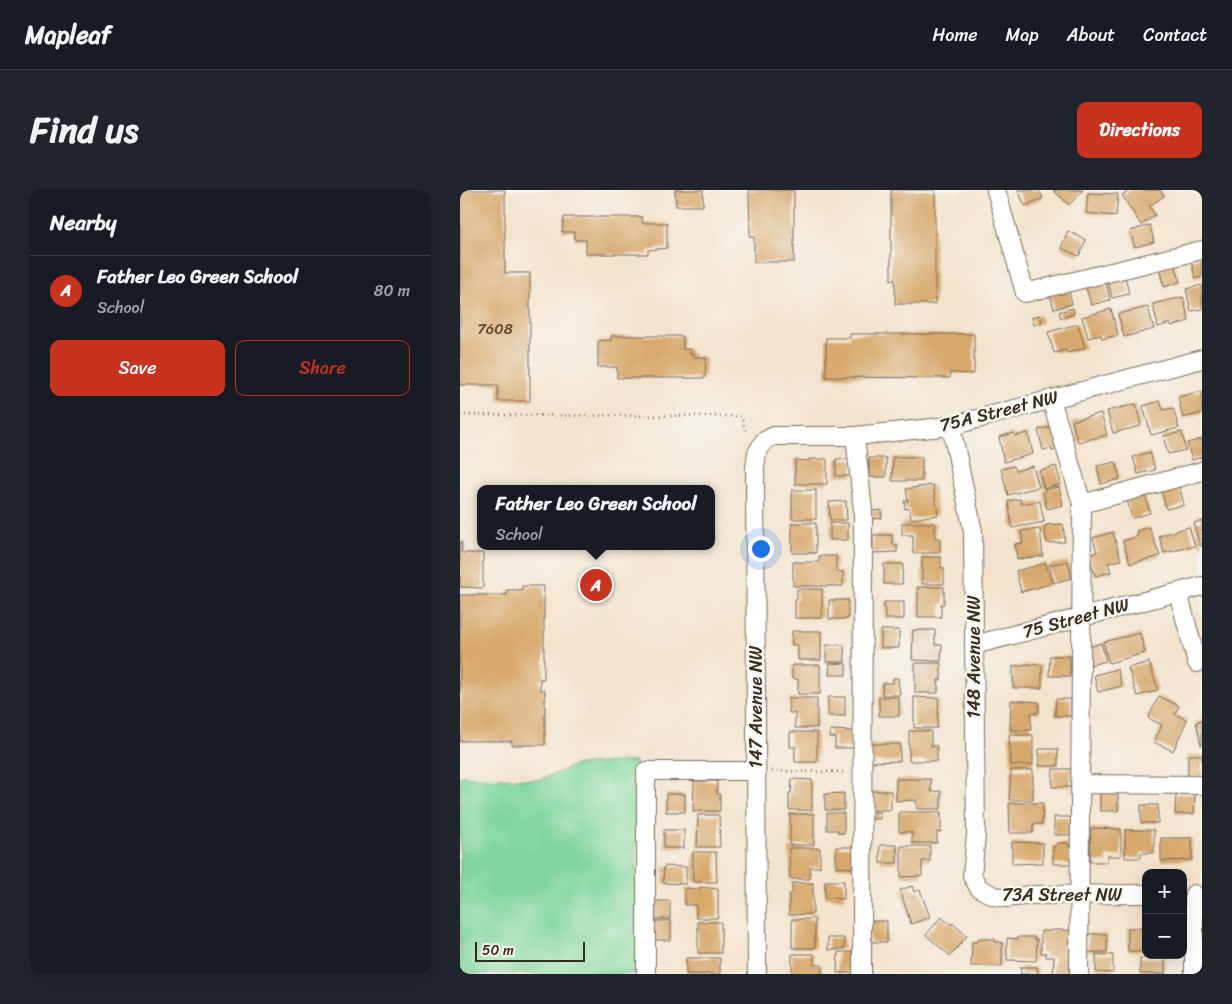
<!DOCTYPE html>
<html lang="en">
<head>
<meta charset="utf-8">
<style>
	:root { --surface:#171b24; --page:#20242c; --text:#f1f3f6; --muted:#9ea1a6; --line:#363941; --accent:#c8321e }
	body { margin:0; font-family:Sriracha,sans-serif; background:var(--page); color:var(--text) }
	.controls { position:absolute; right:15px; bottom:15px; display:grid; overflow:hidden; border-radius:10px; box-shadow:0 5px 20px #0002 }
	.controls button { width:45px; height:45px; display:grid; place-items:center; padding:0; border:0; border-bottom:1px solid var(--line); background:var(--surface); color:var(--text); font:25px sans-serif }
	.scale { position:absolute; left:15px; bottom:12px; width:110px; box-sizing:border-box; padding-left:5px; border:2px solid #3b2a1e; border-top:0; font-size:14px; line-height:18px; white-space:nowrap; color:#3b2a1e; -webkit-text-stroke:4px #f6f6f2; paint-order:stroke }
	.you { position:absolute; left:300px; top:358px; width:18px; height:18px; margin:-12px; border:4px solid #fff; border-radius:50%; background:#1a73e8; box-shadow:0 0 0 8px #1a73e833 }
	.badge { display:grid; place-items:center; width:32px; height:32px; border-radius:50%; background:var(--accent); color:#fff; font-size:16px; font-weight:700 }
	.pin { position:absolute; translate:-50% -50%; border:2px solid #fff; box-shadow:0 1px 5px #0006 }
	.popup { position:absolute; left:17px; top:295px; width:238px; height:65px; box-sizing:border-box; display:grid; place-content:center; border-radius:10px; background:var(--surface); filter:drop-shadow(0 1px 4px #0005); font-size:16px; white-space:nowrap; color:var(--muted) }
	.popup b { font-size:19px; color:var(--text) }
	.popup::after { content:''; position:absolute; left:50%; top:100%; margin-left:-10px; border:10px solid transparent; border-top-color:var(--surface) }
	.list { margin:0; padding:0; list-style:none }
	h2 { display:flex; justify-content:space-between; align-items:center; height:65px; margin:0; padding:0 20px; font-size:21px }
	h2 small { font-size:16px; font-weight:400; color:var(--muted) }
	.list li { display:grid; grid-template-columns:32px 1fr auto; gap:15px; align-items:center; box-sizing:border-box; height:70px; padding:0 20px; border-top:1px solid var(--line) }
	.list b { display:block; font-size:19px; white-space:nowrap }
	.list p { margin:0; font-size:16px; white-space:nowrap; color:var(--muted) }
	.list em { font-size:16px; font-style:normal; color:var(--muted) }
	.actions { display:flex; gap:10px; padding:15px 20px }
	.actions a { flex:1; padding:11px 0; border:1px solid var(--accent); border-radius:10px; text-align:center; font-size:18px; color:var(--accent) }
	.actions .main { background:var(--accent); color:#fff }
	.map { position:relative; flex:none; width:742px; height:784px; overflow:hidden; border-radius:10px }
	header { display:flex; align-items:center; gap:30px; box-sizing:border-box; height:70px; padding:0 25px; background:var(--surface); border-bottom:1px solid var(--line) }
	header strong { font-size:24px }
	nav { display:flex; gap:28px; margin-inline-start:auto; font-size:18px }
	.intro { display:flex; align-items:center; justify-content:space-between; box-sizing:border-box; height:120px; padding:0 30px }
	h1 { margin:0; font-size:35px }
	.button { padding:12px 22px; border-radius:10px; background:var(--accent); color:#fff; font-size:18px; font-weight:700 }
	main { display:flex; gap:30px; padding:0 30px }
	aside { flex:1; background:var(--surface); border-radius:10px; box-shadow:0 5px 20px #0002 }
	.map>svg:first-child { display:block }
</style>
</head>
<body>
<header>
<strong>Mapleaf</strong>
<nav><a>Home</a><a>Map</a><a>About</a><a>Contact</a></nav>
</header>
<div class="intro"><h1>Find us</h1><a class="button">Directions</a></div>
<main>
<aside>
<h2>Nearby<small></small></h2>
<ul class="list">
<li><span class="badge">A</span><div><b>Father Leo Green School</b><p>School</p></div><em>80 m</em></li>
</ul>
<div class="actions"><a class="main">Save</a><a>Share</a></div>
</aside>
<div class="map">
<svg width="742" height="784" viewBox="0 0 742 784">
	<rect width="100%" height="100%" fill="#f6f6f2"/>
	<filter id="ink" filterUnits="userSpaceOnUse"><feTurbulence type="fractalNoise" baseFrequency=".02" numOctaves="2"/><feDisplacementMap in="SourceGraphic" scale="10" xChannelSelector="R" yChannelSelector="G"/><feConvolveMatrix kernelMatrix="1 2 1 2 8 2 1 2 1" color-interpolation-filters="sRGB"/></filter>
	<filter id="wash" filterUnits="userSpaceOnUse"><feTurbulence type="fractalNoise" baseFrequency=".0096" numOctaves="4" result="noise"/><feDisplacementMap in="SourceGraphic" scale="20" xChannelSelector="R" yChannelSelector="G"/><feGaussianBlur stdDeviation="1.12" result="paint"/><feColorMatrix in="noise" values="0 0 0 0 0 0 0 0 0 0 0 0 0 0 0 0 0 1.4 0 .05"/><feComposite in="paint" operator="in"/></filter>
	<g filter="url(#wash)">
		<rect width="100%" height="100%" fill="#f3e3cc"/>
		<path fill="#81d79b" stroke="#5e805c" d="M 175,571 L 177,784 L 0,784 L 0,586 L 80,590 L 115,575 Z"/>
		<g id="blocks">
			<path fill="#d8a96c" d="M 0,0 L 45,0 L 45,83 L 70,83 L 70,211 L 38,211 L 38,195 L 0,195 Z
				M 215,0 L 243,0 L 243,16 L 216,16 Z
				M 289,0 L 334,0 L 334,72 L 294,72 L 294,47 L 290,47 Z
				M 431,0 L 475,0 L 475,114 L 435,114 L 435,90 L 431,90 Z
				M 558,0 L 579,0 L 583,8 L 565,16 Z
				M 593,0 L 623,0 L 609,15 Z
				M 670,0 L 700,0 L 704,6 L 689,16 L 695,25 L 681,35 L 662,5 Z
				M 628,3 L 658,4 L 656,26 L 626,23 Z
				M 104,27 L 182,27 L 182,33 L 207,33 L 207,58 L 188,60 L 188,64 L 126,64 L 126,50 L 115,50 L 114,42 L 102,42 Z
				M 690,35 L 694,52 L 675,57 L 670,41 Z
				M 608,41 L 626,50 L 619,66 L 601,58 Z
				M 742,67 L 742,87 L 735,88 L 731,70 Z
				M 715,74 L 720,92 L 704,97 L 699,78 Z
				M 665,87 L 669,104 L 652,108 L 648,91 Z
				M 646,92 L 650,110 L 631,115 L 626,97 Z
				M 742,95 L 742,119 L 731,121 L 726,99 Z
				M 608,96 L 612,114 L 594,119 L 589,101 Z
				M 723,107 L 729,131 L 711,136 L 710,133 L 698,137 L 693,114 Z
				M 688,117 L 694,139 L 664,147 L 658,124 Z
				M 613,118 L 614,124 L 601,128 L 599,122 Z
				M 651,119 L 658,145 L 642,149 L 641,145 L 628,148 L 622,127 Z
				M 580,125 L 582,133 L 574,135 L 572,127 Z
				M 618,134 L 625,158 L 607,163 L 606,160 L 594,163 L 588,142 Z
				M 390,144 L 514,144 L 514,184 L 490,183 L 490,188 L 366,187 L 366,148 L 390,148 Z
				M 151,146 L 223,146 L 223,159 L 230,159 L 230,164 L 234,164 L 234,167 L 246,167 L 245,188 L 157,188 L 157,177 L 138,177 L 138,151 L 151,150 Z
				M 742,201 L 742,223 L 723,228 L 718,207 Z
				M 700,211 L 703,220 L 713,218 L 719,238 L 691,245 L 683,216 Z
				M 676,214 L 681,236 L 653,243 L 647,221 Z
				M 641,223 L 647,245 L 618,252 L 612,231 Z
				M 595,236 L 601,259 L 592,261 L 591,258 L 583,260 L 578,240 Z
				M 722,242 L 726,260 L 708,264 L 703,246 Z
				M 554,243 L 555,246 L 568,243 L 573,264 L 544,272 L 539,247 Z
				M 742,249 L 742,267 L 732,270 L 727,253 Z
				M 690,262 L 695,280 L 678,284 L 673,267 Z
				M 433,267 L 462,267 L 462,291 L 432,291 Z
				M 409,268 L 426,268 L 426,287 L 409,287 Z
				M 349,269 L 367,269 L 367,294 L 335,294 L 335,270 L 349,271 Z
				M 376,269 L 392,269 L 393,286 L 376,286 Z
				M 656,272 L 660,289 L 641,294 L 637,276 Z
				M 554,276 L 556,281 L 573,276 L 579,297 L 548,305 L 541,279 Z
				M 596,276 L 601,294 L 584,299 L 579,281 Z
				M 473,295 L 478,325 L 451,329 L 449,318 L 445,319 L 444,311 L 448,311 L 446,299 Z
				M 719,295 L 724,315 L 706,319 L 701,300 Z
				M 599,297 L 603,315 L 587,319 L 583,301 Z
				M 332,300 L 356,300 L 356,329 L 332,329 Z
				M 685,305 L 690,323 L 672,328 L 667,310 Z
				M 560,309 L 561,314 L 580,311 L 584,332 L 552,338 L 548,311 Z
				M 386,311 L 387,330 L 370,330 L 369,312 Z
				M 421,320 L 422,328 L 412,329 L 412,321 Z
				M 742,331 L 742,356 L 740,356 L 734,333 Z
				M 332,333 L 356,333 L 356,363 L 332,363 Z
				M 370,333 L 388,333 L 388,350 L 370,350 Z
				M 442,333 L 475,333 L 475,348 L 480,348 L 480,363 L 453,363 L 453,345 L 442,345 Z
				M 603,334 L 605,352 L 587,353 L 584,337 L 586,337 L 586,335 Z
				M 689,337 L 700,366 L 670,374 L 663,351 L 678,346 L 676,341 Z
				M 729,337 L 735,356 L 704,363 L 699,346 Z
				M 580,339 L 583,366 L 557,369 L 555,354 L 563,353 L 561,341 Z
				M 653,342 L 661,370 L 648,373 L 651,382 L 635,386 L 629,365 L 637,362 L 633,348 Z
				M 413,345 L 432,345 L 433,355 L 437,355 L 437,362 L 413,363 Z
				M 0,352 L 2,352 L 2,363 L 23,363 L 23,398 L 0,397 Z
				M 359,366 L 376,366 L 376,382 L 383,382 L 383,396 L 333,396 L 333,372 L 359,372 Z
				M 462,367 L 481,367 L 481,378 L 484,378 L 484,394 L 462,394 Z
				M 608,371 L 612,388 L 593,393 L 589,375 Z
				M 586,373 L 591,394 L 561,402 L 556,381 Z
				M 424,374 L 443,374 L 442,394 L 424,394 Z
				M 62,396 L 84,396 L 84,489 L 80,489 L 80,500 L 85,500 L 85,555 L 52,555 L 52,551 L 0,551 L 0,405 L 47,405 L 47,400 L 62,400 Z
				M 458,397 L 484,397 L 484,414 L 481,414 L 481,427 L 458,427 Z
				M 337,399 L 362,399 L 362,428 L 335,428 L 335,410 L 337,410 Z
				M 369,410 L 388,410 L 388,429 L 369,429 Z
				M 424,412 L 444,412 L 444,429 L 425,429 Z
				M 421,440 L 439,440 L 439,458 L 421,458 Z
				M 453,440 L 475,440 L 475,455 L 482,455 L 481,471 L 452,470 Z
				M 332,441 L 361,441 L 361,470 L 338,470 L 338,455 L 332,455 Z
				M 680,443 L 685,463 L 649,473 L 643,452 Z
				M 641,453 L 646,471 L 631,475 L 626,458 Z
				M 366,455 L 384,455 L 385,472 L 366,472 Z
				M 590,466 L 610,466 L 610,486 L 589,486 Z
				M 689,472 L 698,500 L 677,506 L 668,478 Z
				M 370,473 L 386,474 L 386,485 L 369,485 Z
				M 455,473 L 481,473 L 481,490 L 478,490 L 478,503 L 455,503 Z
				M 564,474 L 582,475 L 582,498 L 553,498 L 553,476 L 564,476 Z
				M 332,475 L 360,475 L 360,504 L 338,504 L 338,489 L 332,489 Z
				M 657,479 L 662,496 L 638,502 L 634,485 Z
				M 433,488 L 438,488 L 440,505 L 422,505 L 423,493 L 433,493 Z
				M 699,506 L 719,516 L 715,524 L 727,530 L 713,561 L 694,552 L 702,535 L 688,528 Z
				M 368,507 L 385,507 L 385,526 L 368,526 Z
				M 419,507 L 439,507 L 439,526 L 419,526 Z
				M 454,507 L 479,508 L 477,538 L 454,538 Z
				M 329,508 L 357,508 L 357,538 L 335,538 L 335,523 L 329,523 Z
				M 596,509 L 611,509 L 611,526 L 595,526 Z
				M 551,510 L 579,512 L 579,523 L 571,523 L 571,540 L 550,540 Z
				M 742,530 L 742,555 L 741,555 L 736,532 Z
				M 370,540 L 395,541 L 395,558 L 375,558 L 375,547 L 370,547 Z
				M 449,541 L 471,541 L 471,556 L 477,556 L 477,571 L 449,571 Z
				M 330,542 L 357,542 L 357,572 L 335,572 L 335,557 L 330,557 Z
				M 549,545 L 573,545 L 573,575 L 551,575 Z
				M 410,554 L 440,554 L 440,571 L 410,572 Z
				M 579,559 L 598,559 L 598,576 L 579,576 Z
				M 728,565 L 742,565 L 742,587 L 728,587 Z
				M 593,579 L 611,579 L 611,597 L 592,597 Z
				M 551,580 L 573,580 L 573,610 L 549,610 Z
				M 332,589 L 352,590 L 352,620 L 329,620 L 329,603 L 331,603 Z
				M 436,589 L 471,589 L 471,602 L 481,601 L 481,619 L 457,619 L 456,610 L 436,611 Z
				M 234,591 L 257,591 L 257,604 L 260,604 L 260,621 L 233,621 Z
				M 409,601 L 431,601 L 431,620 L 409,620 Z
				M 384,603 L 384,620 L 365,620 L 365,604 Z
				M 640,603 L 658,603 L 658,621 L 640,621 Z
				M 206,604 L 225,604 L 225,622 L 206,622 Z
				M 716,604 L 735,604 L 734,624 L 715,624 Z
				M 549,613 L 583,613 L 582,634 L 573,634 L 573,643 L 550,643 Z
				M 681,615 L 698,615 L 698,633 L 681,633 Z
				M 410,622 L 420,622 L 420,629 L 410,629 Z
				M 439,622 L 481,622 L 481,642 L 477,642 L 477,653 L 452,653 L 452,642 L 439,642 Z
				M 367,623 L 384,623 L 384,643 L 378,643 L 378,640 L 367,640 Z
				M 330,624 L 354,624 L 354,655 L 330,655 Z
				M 238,625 L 259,625 L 260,657 L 237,657 Z
				M 594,627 L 611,627 L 611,645 L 594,645 Z
				M 631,638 L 661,639 L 661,666 L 647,666 L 647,672 L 630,672 Z
				M 204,640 L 224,640 L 224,658 L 204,658 Z
				M 665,640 L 694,640 L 694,663 L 681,663 L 681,668 L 665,668 Z
				M 701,648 L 732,648 L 732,670 L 701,671 Z
				M 552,652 L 583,653 L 583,673 L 552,674 Z
				M 597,653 L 608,653 L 608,656 L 611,656 L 611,674 L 593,674 L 593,656 L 597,656 Z
				M 420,655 L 437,655 L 437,673 L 420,673 Z
				M 441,656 L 470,656 L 470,671 L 462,671 L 462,686 L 441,687 Z
				M 376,657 L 395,657 L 395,678 L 376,677 Z
				M 329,658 L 360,658 L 360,677 L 350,677 L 350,689 L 330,689 Z
				M 233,662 L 256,662 L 257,692 L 233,692 Z
				M 204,676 L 226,677 L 226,694 L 203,693 Z
				M 365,691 L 384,691 L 384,709 L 365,708 Z
				M 332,693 L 353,693 L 353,724 L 329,725 L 329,704 L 332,704 Z
				M 452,696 L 454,702 L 460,700 L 470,727 L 451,734 L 440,700 Z
				M 240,697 L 258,699 L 258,728 L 236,728 L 236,715 L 225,715 L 225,698 L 240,699 Z
				M 192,711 L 210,711 L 210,729 L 192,729 Z
				M 481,727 L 491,735 L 492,733 L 507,746 L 490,766 L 466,745 Z
				M 332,729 L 355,729 L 355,758 L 332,758 Z
				M 193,731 L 211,731 L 211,750 L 193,750 Z
				M 410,731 L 427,731 L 427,752 L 410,752 Z
				M 238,732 L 261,732 L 261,763 L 238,763 Z
				M 668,738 L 686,738 L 686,762 L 668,761 Z
				M 592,740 L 610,740 L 610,784 L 593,784 L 594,767 L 586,767 L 586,763 L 581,763 L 581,741 L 592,741 Z
				M 628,744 L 647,744 L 647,762 L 628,762 Z
				M 558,747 L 574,747 L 574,749 L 577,749 L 576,771 L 547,770 L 547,748 L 558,749 Z
				M 368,748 L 384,748 L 384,759 L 368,760 Z
				M 518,749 L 535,749 L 535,752 L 542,752 L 542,776 L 511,776 L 512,752 L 518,752 Z
				M 378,762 L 395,762 L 394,783 L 377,783 Z
				M 332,764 L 354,764 L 354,775 L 362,775 L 362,784 L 332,784 Z
				M 636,764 L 653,765 L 653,783 L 636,782 Z
				M 226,768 L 260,768 L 260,784 L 226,784 Z
				M 680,768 L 705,768 L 705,784 L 680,784 Z
				M 560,777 L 577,777 L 578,784 L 561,784 Z"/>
		</g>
	</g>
	<g filter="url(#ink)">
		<use href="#blocks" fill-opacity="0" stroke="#7b6b5b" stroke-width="1"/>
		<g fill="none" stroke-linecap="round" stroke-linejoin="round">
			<g stroke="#7b6b5b" stroke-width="20">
				<path id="minor" d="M 536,0 L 565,103 L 742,60
					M 591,209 L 622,314 L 619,784
					M 491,236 L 513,341 L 516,645 L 512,686 L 519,698 L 534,706 L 547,708 L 571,705 L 686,704
					M 395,246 L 403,321 L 402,784
					M 622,314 L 742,281
					M 718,402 L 737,473
					M 514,455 L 742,396
					M 620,594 L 742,595
					M 734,704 L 734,784
					M 186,784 L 186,581 L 296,581
					M 297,784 L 295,278 L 297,263 L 304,251 L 314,246 L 395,246 L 491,236 L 742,169"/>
			</g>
			<path stroke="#7b6b5b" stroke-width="2.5" stroke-dasharray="1 4" stroke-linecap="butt" d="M 0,225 L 281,226 L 287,244
				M 312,581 L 386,582"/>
			<use href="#minor" stroke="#fff" stroke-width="18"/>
		</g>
	</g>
	<g text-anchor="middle" stroke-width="5" stroke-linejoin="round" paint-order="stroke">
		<g font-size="15" fill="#624a32">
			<text x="35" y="144">7608</text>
		</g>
		<g font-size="18" fill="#3b2a1e" stroke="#f6f6f2">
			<text transform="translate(539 221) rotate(-14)" y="6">75A Street NW</text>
			<text transform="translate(616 428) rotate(-15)" y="6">75 Street NW</text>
			<text transform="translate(514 467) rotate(-90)" y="6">148 Avenue NW</text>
			<text transform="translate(296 517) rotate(-90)" y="6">147 Avenue NW</text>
			<text x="602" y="711">73A Street NW</text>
		</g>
	</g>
</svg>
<div class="controls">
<button>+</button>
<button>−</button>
</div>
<div class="scale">50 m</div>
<div class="you"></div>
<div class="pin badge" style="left:136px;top:395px">A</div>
<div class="popup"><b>Father Leo Green School</b>School</div>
</div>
</main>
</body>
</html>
